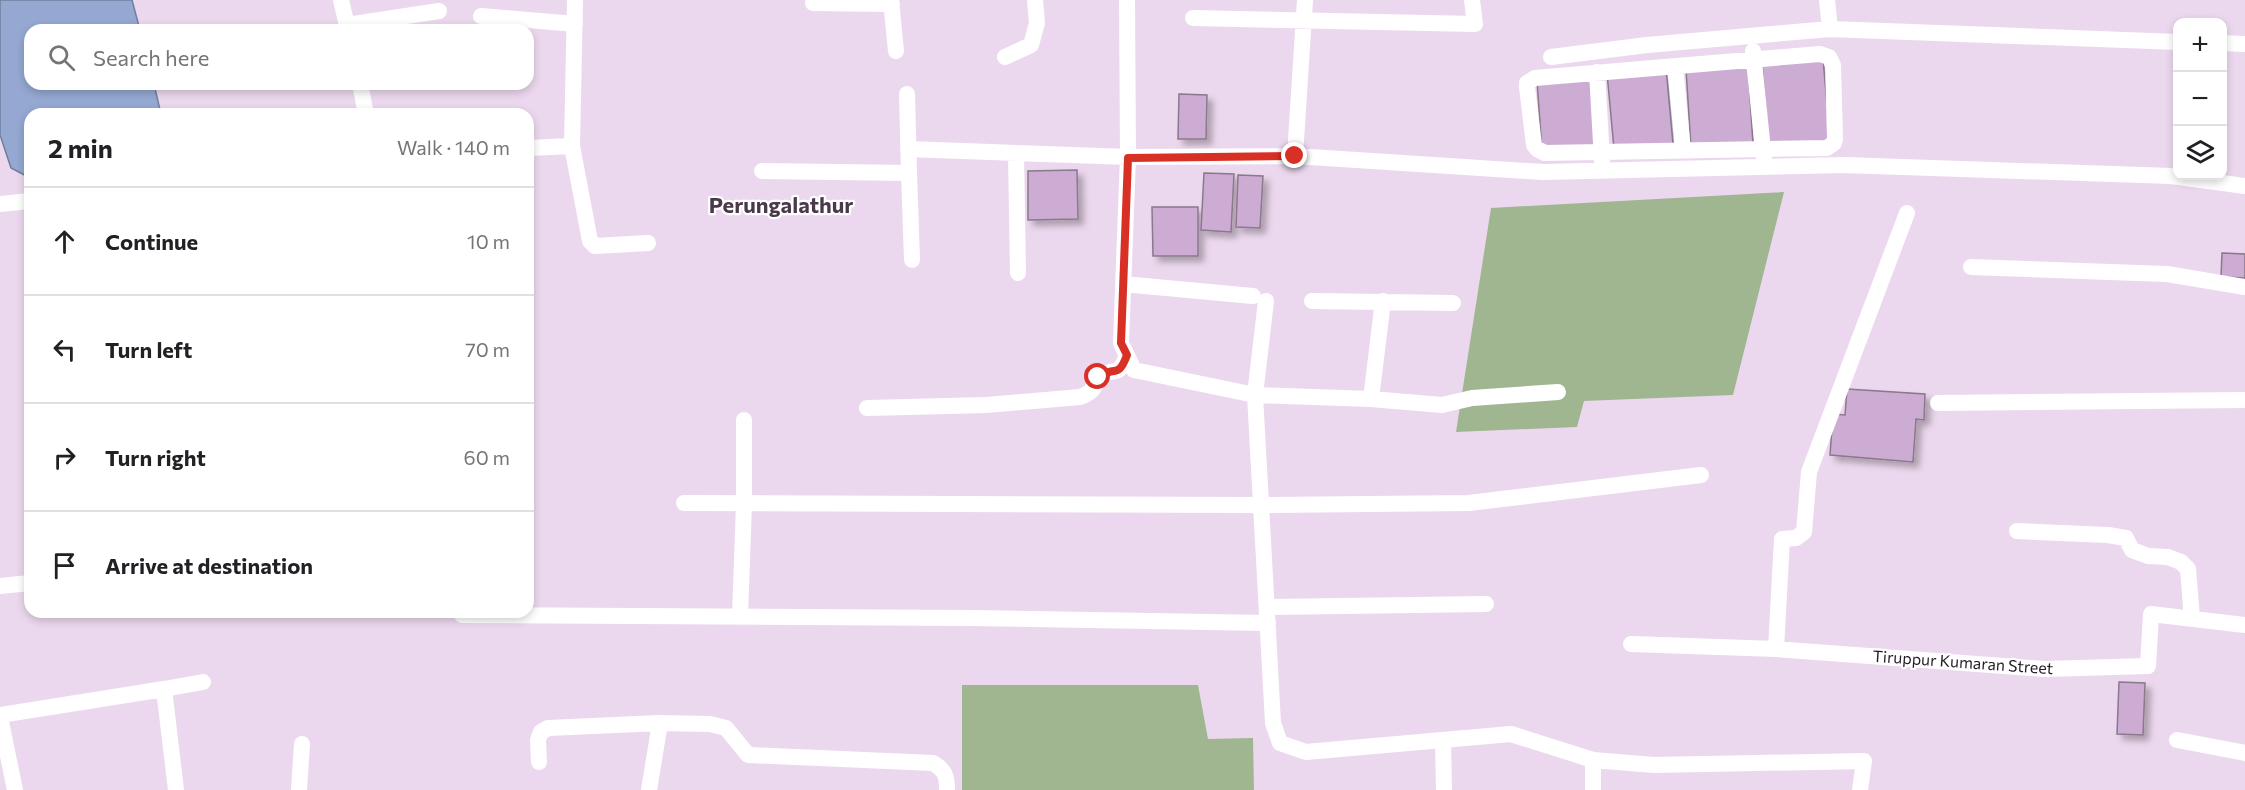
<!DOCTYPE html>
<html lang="en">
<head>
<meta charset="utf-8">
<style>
	:root { --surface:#fff; --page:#f6f6f6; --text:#202124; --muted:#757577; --line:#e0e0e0 }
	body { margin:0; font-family:Commissioner,sans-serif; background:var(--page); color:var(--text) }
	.controls { position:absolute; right:18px; top:18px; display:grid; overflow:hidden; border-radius:12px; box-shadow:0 3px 9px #0003 }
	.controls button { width:54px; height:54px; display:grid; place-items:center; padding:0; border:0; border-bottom:2px solid var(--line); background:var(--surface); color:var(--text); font:30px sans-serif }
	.stop { position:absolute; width:18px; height:18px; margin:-14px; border:4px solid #d93025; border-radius:50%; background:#fff }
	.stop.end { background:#d93025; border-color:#fff; box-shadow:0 2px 6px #0008 }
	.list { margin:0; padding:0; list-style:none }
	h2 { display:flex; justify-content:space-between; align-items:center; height:78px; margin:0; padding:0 24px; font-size:26px }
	h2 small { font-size:20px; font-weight:400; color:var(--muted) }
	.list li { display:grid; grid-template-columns:39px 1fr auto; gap:18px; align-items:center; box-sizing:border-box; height:108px; padding:0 24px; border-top:2px solid var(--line) }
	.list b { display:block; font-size:22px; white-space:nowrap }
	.list em { font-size:20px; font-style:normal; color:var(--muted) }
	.icon { flex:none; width:33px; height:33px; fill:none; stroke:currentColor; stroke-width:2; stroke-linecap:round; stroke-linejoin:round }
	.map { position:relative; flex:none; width:2245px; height:790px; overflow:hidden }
	.search { position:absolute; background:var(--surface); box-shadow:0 3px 9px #0003; left:24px; top:24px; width:510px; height:66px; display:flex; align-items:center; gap:15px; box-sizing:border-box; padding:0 21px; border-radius:18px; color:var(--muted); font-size:22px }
	.panel { position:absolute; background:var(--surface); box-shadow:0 3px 9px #0003; left:24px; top:108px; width:510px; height:510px; border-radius:18px }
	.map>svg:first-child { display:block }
</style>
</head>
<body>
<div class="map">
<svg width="2245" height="790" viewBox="0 0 2245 790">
	<defs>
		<filter id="shadow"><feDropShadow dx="5.5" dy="5.5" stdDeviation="3" flood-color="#0004"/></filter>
	</defs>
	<rect width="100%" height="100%" fill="#ecd8ee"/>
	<path fill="#a0b691" d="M 1784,192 L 1733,395 L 1584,401 L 1577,427 L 1456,432 L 1491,208 Z
		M 962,685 L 1198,685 L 1208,739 L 1253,738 L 1254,790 L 962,790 Z"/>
	<path fill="#94a8d2" stroke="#727e9e" stroke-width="1.5" d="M 0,0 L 132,0 L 140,30 L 30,30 L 30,84 L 154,84 L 161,114 L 30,114 L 30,178 L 11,168 L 0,135 Z"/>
	<path fill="#cdacd3" stroke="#8a788d" stroke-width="1.5" filter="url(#shadow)" d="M 1823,58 L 1830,141 L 1769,147 L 1762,64 Z
		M 1748,65 L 1753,144 L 1691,148 L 1686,69 Z
		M 1666,68 L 1673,144 L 1614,149 L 1607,73 Z
		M 1592,77 L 1596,147 L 1542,151 L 1537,81 Z
		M 1179,94 L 1207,95 L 1206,139 L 1178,139 Z
		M 1077,170 L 1078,219 L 1028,220 L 1028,171 Z
		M 1204,173 L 1234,174 L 1231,232 L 1201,230 Z
		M 1238,175 L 1263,176 L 1260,228 L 1236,227 Z
		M 1152,207 L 1198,207 L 1198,256 L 1153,256 Z
		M 2222,253 L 2245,254 L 2245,278 L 2221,277 Z
		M 1847,389 L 1925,394 L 1924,420 L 1916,419 L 1913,462 L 1830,455 L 1833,414 L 1845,415 Z
		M 2119,682 L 2145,683 L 2143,735 L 2117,734 Z"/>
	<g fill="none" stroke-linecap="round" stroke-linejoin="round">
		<path stroke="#fff" stroke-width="16" d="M 341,0 L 348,30
			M 575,0 L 572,146 L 590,241 L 595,246 L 648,243
			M 891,0 L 896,51
			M 1127,0 L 1128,157 L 1121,343 L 1134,370 L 1255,395 L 1266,301
			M 1827,0 L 1830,29
			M 813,3 L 892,4
			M 481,16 L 575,24
			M 1193,18 L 1475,24 L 1472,0
			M 347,25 L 439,11
			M 2222,43 L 2245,44
			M 1753,51 L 1764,160
			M 1820,54 L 1829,57 L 1833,65 L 1835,139 L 1834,143 L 1827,148 L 1545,153 L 1537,149 L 1534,145 L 1527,87 L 1527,83 L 1535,78 Z
			M 1005,57 L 1031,45 L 1037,23 L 1035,0
			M 1551,57 L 1647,45 L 1830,29 L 2178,42
			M 1675,66 L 1683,150
			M 1597,72 L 1602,161
			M 360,84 L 366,114
			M 528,148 L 572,146
			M 908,149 L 1128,157 L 1295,156 L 1542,172 L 1844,165 L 2171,176 L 2245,186
			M 1016,153 L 1018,273
			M 1295,156 L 1305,0
			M 762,171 L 909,173 L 907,94
			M 909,173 L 912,260
			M 0,204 L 30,201
			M 1971,267 L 2167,274 L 2245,287
			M 1123,284 L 1253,296
			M 1312,301 L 1453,303
			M 1558,392 L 1472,398 L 1442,405 L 1371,399 L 1255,395 L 1273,723 L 1280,743 L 1306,752 L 1511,734 L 1593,760 L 1654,765 L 1864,761 L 1860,790
			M 1371,399 L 1383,301
			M 1938,403 L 2245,400
			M 867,408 L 986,405 L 1080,397 C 1091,393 1095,389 1098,377 C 1114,366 1118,380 1127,355
			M 684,503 L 1261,505 L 1469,503 L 1701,475
			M 2017,531 L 2108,535 L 2126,538 L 2132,550 L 2148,556 L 2168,557 L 2181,562 L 2188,569 L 2192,619
			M 0,586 L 30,583
			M 1267,607 L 1486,604
			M 462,615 L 970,618 L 1268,623
			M 740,617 L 744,503 L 744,420
			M 1631,644 L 1776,649 L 2045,669 L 2148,666 L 2151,614 L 2245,625
			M 1776,649 L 1782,539 L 1796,538 L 1804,532 L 1809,472 L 1907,213
			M 164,689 L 203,682
			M 0,715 L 164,689 L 176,790
			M 0,717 L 15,790
			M 1443,740 L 1444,790
			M 2177,740 L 2245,753
			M 539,762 L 538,740 L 541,732 L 548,728 L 660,723 L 710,724 L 726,728 L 748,755 L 933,763 C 945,770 947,776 947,790
			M 299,790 L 302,744
			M 649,790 L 660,723
			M 1593,790 L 1593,760"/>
	</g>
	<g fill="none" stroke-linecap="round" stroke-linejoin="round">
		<path stroke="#d93025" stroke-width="8" d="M 1098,377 C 1114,365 1118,380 1127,355 L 1121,343 L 1128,158 L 1295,156"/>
	</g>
	<g text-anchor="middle" stroke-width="4.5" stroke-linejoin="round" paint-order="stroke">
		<g font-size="16" fill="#221b23" stroke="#fff">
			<text transform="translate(1963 662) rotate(4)" y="6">Tiruppur Kumaran Street</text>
		</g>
		<g font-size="22" font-weight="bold" fill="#49394b" stroke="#fff">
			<text x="781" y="213">Perungalathur</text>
		</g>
	</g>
</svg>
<div class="controls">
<button>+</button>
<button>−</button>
<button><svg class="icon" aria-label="layers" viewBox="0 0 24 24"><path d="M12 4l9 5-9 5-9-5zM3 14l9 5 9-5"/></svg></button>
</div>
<div class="stop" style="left:1098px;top:377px"></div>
<div class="stop end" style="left:1295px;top:156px"></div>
<div class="search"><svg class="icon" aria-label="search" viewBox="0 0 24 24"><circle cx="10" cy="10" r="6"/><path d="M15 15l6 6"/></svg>Search here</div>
<section class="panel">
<h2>2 min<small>Walk · 140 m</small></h2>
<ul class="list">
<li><svg class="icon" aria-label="ahead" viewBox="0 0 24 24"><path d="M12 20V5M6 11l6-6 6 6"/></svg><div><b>Continue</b></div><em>10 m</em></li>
<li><svg class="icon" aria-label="left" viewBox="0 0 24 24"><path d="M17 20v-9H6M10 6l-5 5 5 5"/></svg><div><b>Turn left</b></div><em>70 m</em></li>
<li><svg class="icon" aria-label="right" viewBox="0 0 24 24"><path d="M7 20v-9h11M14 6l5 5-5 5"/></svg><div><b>Turn right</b></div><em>60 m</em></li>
<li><svg class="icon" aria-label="arrive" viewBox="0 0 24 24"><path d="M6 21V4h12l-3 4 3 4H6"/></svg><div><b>Arrive at destination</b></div></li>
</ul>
</section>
</div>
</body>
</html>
